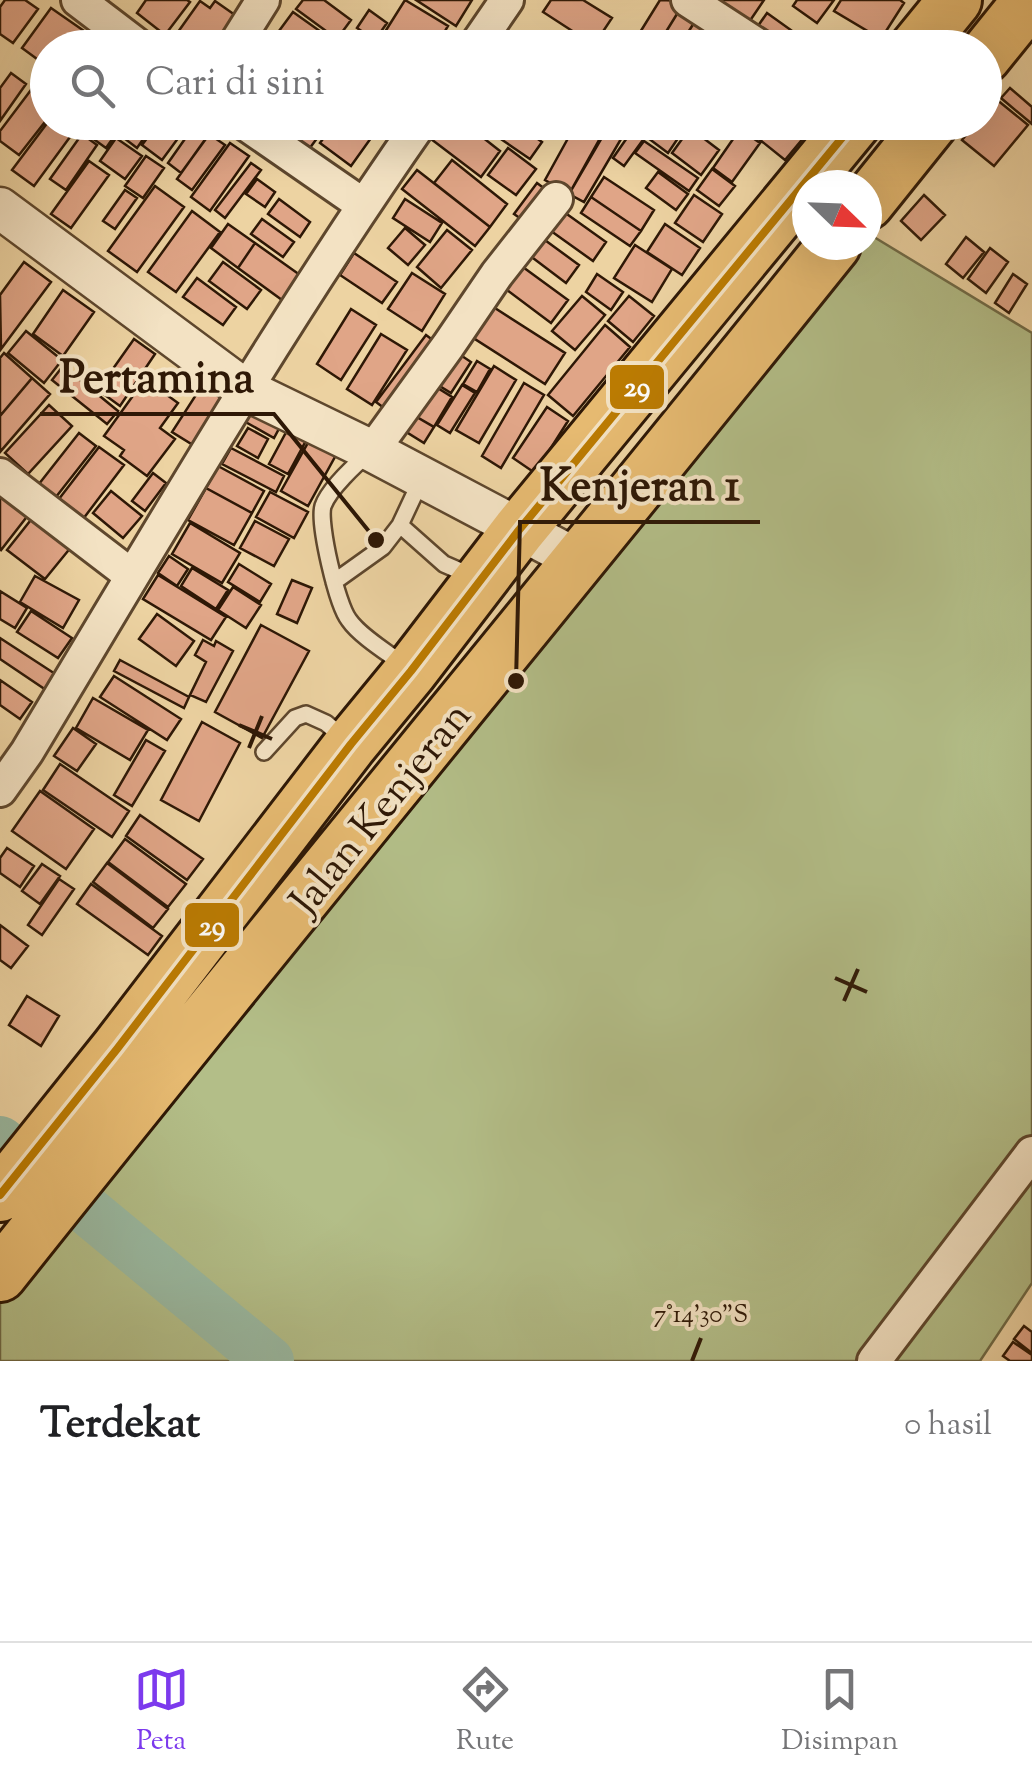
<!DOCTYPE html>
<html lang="id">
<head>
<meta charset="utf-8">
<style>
	:root { --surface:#fff; --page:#f2f2f2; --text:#202124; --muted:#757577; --line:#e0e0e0; --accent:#7c3aed }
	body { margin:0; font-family:"Sorts Mill Goudy",serif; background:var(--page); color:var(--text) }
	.compass { position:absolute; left:792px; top:170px; width:90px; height:90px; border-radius:50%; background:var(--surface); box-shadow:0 10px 40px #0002; rotate:113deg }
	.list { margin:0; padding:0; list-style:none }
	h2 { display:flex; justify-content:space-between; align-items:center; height:130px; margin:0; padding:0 40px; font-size:42px }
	h2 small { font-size:32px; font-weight:400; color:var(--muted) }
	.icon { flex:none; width:55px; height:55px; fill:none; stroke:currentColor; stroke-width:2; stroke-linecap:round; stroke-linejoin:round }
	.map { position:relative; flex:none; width:1032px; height:1361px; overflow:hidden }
	.search { position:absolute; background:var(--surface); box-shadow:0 10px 40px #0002; left:30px; right:30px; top:30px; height:110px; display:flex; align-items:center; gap:25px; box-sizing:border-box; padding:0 35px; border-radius:55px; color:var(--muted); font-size:38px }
	.sheet { height:280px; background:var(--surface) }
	nav { display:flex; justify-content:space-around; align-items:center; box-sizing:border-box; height:140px; border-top:2px solid var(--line); background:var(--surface); font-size:28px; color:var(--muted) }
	nav a { display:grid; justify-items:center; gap:5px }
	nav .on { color:var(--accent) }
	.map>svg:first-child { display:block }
</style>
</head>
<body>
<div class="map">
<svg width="1032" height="1361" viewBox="0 0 1032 1361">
	<rect width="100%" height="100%" fill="#edd3a2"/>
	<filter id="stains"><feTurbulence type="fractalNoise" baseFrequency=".002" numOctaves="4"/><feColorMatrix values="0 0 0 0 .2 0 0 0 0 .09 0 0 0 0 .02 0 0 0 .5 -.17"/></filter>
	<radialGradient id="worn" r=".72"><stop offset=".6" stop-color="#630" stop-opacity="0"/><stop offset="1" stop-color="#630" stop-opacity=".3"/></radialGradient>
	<path fill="#b3be88" stroke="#706b47" stroke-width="2.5" d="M 869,234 L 1032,333 L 1032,1283 L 980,1361 L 0,1361 L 0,1301 L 860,245 L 867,245 Z"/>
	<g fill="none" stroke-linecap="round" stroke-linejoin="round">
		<path stroke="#9ab9a1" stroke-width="50" d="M 0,1141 L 71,1197 L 269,1361"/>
	</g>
	<path fill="#e0a587" stroke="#2e1806" stroke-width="2.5" d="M 5,0 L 25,0 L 38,9 L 13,43 L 0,34 L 0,7 Z
		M 146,0 L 187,0 L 190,2 L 165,35 L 137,13 Z
		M 303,0 L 324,0 L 351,20 L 337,39 L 296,9 Z
		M 405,0 L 448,26 L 435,48 L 385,48 L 378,43 Z
		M 416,0 L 472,0 L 456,26 Z
		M 551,0 L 583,0 L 612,18 L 594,45 L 543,12 Z
		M 660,0 L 685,1 L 656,48 L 643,48 L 634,42 Z
		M 712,0 L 764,0 L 743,31 Z
		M 797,0 L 834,0 L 817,23 L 793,6 Z
		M 841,0 L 900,0 L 904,3 L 881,39 L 834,11 Z
		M 200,1 L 210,8 L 215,1 L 245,22 L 227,48 L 182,48 L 183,46 L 173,39 Z
		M 685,1 L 701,12 L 678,48 L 656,48 Z
		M 51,8 L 87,33 L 77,48 L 48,48 L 48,67 L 22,48 Z
		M 369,10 L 387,23 L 375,40 L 357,28 Z
		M 293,12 L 331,39 L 325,48 L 293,48 L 276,35 Z
		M 701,12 L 719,23 L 704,48 L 678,48 Z
		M 767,13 L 809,43 L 806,48 L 768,48 L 751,36 Z
		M 11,73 L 26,84 L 0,121 L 0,88 Z
		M 40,78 L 48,83 L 48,118 L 19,155 L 0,141 L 0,131 Z
		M 1010,88 L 1032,107 L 1032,124 L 1001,98 Z
		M 996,99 L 1028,125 L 994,166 L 962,140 L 977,122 L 984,122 L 984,113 Z
		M 48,122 L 81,122 L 34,186 L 12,170 Z
		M 86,122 L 112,122 L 120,128 L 106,148 L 81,130 Z
		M 129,122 L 155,122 L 137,148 L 120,135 Z
		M 159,122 L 190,122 L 162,160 L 142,145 Z
		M 295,122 L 329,122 L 301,160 L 279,144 Z
		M 335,122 L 364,122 L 376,131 L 351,166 L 320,143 Z
		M 443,122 L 463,122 L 500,151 L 481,177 L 431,139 Z
		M 476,122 L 514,122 L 542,142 L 530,159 Z
		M 577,122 L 609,122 L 569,194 L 545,180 Z
		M 611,122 L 631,122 L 584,202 L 569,194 Z
		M 638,122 L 656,122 L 624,166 L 613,158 Z
		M 659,122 L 689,122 L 668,153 L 648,138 Z
		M 748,122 L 788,122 L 805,136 L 785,160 L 744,127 Z
		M 194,126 L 208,136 L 181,173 L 168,163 Z
		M 690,128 L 719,150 L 701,175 L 672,153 Z
		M 740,129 L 760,143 L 732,182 L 713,168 Z
		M 82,134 L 97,145 L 66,190 L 50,179 Z
		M 209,134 L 225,145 L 192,190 L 177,179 Z
		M 116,138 L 142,156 L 125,179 L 100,161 Z
		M 644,141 L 698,178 L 689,191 L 635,153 Z
		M 230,143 L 249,156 L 210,211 L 191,197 Z
		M 508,148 L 536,169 L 516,195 L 488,175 Z
		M 146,156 L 164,168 L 143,198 L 125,186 Z
		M 452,160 L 507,204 L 490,227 L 434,183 Z
		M 89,161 L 109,175 L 71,228 L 51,214 Z
		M 251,163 L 261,170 L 225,218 L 215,210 Z
		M 712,169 L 735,186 L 719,206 L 697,190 Z
		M 417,170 L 490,227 L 475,246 L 402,189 Z
		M 658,172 L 688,194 L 676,210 L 646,188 Z
		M 604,177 L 654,210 L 641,231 L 591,197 Z
		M 257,179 L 275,192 L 265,207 L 246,194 Z
		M 537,183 L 553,195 L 531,226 L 514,214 Z
		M 155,186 L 184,207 L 137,272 L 108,251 Z
		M 125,190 L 137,198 L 115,229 L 103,221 Z
		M 694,195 L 722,214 L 703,242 L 675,223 Z
		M 924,195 L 945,215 L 921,240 L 901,221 Z
		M 591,197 L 641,231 L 630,246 L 581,213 Z
		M 279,199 L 310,222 L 300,237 L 268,214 Z
		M 405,199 L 442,223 L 430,242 L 393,218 Z
		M 557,207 L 606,242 L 593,261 L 544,226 Z
		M 192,211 L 220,232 L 176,292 L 148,272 Z
		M 262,219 L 294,242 L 283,257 L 251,234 Z
		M 228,224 L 255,243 L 238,268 L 211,248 Z
		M 665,224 L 700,248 L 682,275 L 647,252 Z
		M 405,228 L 425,245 L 408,265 L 388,248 Z
		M 447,230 L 472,250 L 441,288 L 417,267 Z
		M 538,235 L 579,265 L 566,283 L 525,252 Z
		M 966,237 L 984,252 L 963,278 L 946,264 Z
		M 255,243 L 300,275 L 282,300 L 238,268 Z
		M 635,245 L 672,269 L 652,302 L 614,278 Z
		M 990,248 L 1008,262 L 986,293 L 968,279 Z
		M 354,253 L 397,282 L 382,303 L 340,275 Z
		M 24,262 L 51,282 L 1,349 L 0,295 Z
		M 223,262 L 261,290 L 247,309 L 209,281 Z
		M 516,262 L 568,300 L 551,323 L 499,284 Z
		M 412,273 L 445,294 L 422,331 L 388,309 Z
		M 597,274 L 623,292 L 611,310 L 586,292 Z
		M 1013,274 L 1027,284 L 1009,313 L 995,303 Z
		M 197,278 L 236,307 L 223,325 L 183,297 Z
		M 63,290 L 94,312 L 63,356 L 33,334 Z
		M 582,296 L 605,315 L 575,350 L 552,331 Z
		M 629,296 L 654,316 L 633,342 L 608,321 Z
		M 484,301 L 565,353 L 545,384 L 464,332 Z
		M 351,309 L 376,325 L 341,380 L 317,364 Z
		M 605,325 L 630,347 L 573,416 L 548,395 Z
		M 26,331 L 62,360 L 44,383 L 8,353 Z
		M 381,334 L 407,350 L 372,405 L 347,389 Z
		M 426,335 L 442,347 L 392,414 L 376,402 Z
		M 134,339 L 155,354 L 120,406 L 98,390 Z
		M 450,348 L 471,362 L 451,393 L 430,380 Z
		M 4,353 L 32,378 L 0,416 L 0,358 Z
		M 477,361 L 490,369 L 477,392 L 463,384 Z
		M 63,366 L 118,411 L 107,424 L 52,380 Z
		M 494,366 L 516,380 L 479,443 L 456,430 Z
		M 32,378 L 50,394 L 0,452 L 0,416 Z
		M 145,379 L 178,403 L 160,428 L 175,439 L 147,476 L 120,456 L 124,450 L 104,436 Z
		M 428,382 L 452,397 L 434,427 L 410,413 Z
		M 524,383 L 544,395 L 501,468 L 482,456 Z
		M 203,384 L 223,398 L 193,445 L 172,432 Z
		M 462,385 L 475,393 L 450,433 L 437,425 Z
		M 49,405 L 72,426 L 28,474 L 5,453 Z
		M 250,405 L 282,423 L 274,438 L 242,420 Z
		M 547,407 L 568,421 L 535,473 L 513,458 Z
		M 410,413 L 434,427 L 424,443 L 400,428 Z
		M 290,425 L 309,435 L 288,474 L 269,464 Z
		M 248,428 L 268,439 L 258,458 L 237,446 Z
		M 79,433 L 96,446 L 52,502 L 35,489 Z
		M 309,441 L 336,455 L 308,506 L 281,491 Z
		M 99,447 L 124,465 L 77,527 L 52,508 Z
		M 231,448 L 284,476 L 276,492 L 222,464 Z
		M 218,466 L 264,491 L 252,513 L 206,488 Z
		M 153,473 L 166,483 L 145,511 L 132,501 Z
		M 206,488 L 252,513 L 234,545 L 188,520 Z
		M 111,491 L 142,516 L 123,538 L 93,513 Z
		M 0,492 L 29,514 L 1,550 L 0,549 Z
		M 270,492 L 308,512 L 294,538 L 256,517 Z
		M 34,516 L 72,546 L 45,579 L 7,550 Z
		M 255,521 L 289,539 L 274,566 L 240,548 Z
		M 190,523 L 240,553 L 222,583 L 172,554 Z
		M 169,556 L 188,569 L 177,586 L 158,573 Z
		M 239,564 L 271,584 L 260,602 L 228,582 Z
		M 192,568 L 228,590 L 216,609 L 181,586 Z
		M 158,575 L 226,617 L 211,640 L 143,599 Z
		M 35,576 L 79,600 L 63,628 L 20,602 Z
		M 292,580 L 312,588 L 297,623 L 277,614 Z
		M 233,587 L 261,605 L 246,628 L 218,610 Z
		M 0,591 L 27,608 L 15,628 L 0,619 Z
		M 31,611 L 72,638 L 58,658 L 17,632 Z
		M 157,614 L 194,641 L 176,666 L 139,639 Z
		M 261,625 L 309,651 L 262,738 L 215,712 Z
		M 0,638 L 63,679 L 52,694 L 0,659 Z
		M 203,640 L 214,646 L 216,641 L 233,651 L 206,702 L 190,695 L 206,662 L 195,655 Z
		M 120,660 L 189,697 L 184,708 L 114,671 Z
		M 114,676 L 181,719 L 167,740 L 100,697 Z
		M 0,680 L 32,702 L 20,719 L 0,705 Z
		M 93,698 L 148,730 L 130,760 L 76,728 Z
		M 202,722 L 240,743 L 199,821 L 161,800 Z
		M 73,728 L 96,744 L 77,771 L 54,756 Z
		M 146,740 L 165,751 L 132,806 L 114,795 Z
		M 60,764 L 129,811 L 112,837 L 43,790 Z
		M 40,791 L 94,829 L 66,869 L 12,831 Z
		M 140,815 L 203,859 L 187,880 L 126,836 Z
		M 125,839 L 186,884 L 168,907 L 108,862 Z
		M 7,848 L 34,866 L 20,887 L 0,873 L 0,858 Z
		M 107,863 L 168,909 L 153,928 L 93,882 Z
		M 42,864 L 60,876 L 40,904 L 22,891 Z
		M 59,879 L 74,889 L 42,935 L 28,925 Z
		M 91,884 L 162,936 L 148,955 L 77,904 Z
		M 0,925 L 28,946 L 11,968 L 0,960 Z
		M 27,996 L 59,1016 L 41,1046 L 9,1025 Z
		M 1024,1326 L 1032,1332 L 1032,1353 L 1014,1339 Z
		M 1013,1342 L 1032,1355 L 1032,1361 L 1010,1361 L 1003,1356 Z"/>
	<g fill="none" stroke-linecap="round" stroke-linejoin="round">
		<g stroke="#5e472d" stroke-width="20">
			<path id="service" d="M 800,122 L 827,147
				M 370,452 C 356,464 329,489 323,506 C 318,523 337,605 349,620 C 360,636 388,653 404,665
				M 400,525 L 444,564 L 474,577
				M 334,582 L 383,547 L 400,525 L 422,478
				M 264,752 L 295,718 L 306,714 L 326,723 L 346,740"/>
		</g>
		<g stroke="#5e472d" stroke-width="38">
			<path id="minor" d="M 78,0 L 141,48
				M 688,0 L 762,48
				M 233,48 L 263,0
				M 474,48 L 507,0
				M 243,122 L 363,205
				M 372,451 L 448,346 L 497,274 L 556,199
				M 0,475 L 132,576
				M 0,790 L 27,752 C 155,539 279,325 421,122
				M 874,1361 L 1032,1153"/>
		</g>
		<g stroke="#5e472d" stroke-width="45">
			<path id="tertiary" d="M 0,208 L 244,389 L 372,451 L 580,561"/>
		</g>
		<g stroke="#2e1806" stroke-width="58">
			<path id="trunk" d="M 916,48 L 955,0
				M 984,57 L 1030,0
				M 867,203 L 932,122
				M 0,1195 L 117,1049 L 351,744 L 411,671 L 519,530 L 855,122
				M 0,1275 C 275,929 557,590 834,245"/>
		</g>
		<use href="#service" stroke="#f3e2c3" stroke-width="15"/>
		<use href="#minor" stroke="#f3e2c3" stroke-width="32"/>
		<use href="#tertiary" stroke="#f3e2c3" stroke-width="40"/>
		<use href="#trunk" stroke="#e6ba71" stroke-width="52"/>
		<g stroke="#f3e2c3" stroke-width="15">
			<path id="bus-1" d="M 0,1195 L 117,1049 L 351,744 L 411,671 L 519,530 L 855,122"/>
		</g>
		<use href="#bus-1" stroke="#bb7b02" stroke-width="8"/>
	</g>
	<path fill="none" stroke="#2e1806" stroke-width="4" d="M 239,725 L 272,739M 249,748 L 262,716M 835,978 L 867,992M 844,1001 L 858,969M 692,1361 L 701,1338"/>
	<g text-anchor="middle" stroke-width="8" stroke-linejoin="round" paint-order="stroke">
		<g font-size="42" fill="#2e1806" stroke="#f3e2c3">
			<text transform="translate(379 807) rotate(-51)" y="15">Jalan Kenjeran</text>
		</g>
	</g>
	<g font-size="25" text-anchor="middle" fill="#2e1806" stroke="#f3e2c3" stroke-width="8" stroke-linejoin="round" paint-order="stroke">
		<text x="701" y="1322">7°14'30"S</text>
	</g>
	<path fill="none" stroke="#2e1806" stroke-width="4" d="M376 540L274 414H40M516 681L520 522H760"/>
	<g fill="#2e1806" stroke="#f3e2c3" stroke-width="4">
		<circle cx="376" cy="540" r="10"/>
		<circle cx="516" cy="681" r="10"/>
	</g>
	<g font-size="45" text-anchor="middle" font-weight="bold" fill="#2e1806" stroke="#f3e2c3" stroke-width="8" stroke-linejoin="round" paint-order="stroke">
		<text x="157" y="392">Pertamina</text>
		<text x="640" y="500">Kenjeran 1</text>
	</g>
	<g stroke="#f3e2c3" stroke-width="4">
		<rect x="608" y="363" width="58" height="48" rx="10" fill="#bb7b02"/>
		<rect x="183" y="901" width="58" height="48" rx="10" fill="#bb7b02"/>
	</g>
	<g font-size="28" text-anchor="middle" font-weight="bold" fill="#fff">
		<text x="637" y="396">29</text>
		<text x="212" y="935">29</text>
	</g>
	<rect width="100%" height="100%" filter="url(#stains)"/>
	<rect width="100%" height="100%" fill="url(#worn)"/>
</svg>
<svg class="compass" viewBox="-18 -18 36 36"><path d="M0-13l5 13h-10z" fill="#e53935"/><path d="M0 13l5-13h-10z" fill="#757577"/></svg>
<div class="search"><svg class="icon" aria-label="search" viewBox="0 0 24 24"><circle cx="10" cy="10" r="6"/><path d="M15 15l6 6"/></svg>Cari di sini</div>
</div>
<section class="sheet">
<h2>Terdekat<small>0 hasil</small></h2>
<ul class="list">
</ul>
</section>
<nav>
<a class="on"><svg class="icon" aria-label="map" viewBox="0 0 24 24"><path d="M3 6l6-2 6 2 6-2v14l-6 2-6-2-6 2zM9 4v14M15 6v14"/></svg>Peta</a>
<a><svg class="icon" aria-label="directions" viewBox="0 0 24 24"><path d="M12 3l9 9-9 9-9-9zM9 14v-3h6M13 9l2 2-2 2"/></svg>Rute</a>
<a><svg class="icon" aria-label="saved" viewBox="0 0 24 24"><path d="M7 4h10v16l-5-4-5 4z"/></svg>Disimpan</a>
</nav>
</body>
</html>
